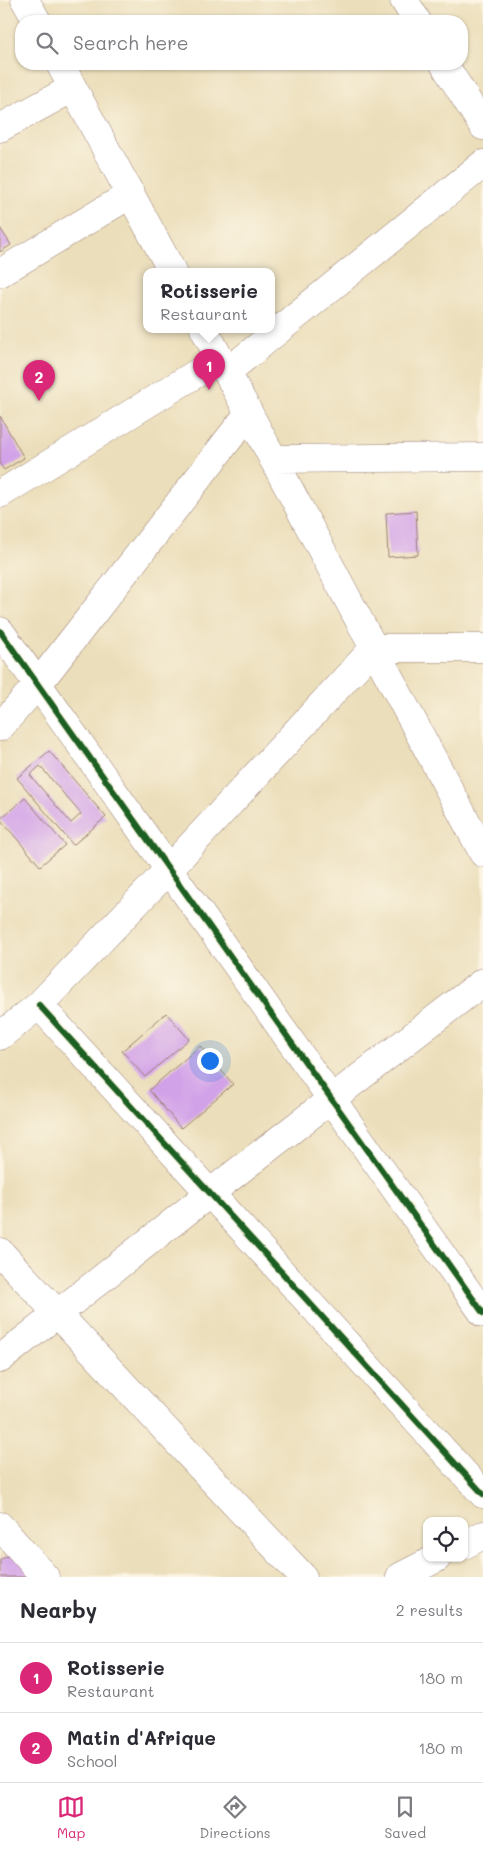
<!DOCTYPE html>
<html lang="en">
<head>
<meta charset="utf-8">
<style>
	:root { --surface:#fff; --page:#f7f7f7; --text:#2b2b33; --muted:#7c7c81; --line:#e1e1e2; --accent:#db2777 }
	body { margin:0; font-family:Mali,sans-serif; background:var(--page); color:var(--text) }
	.controls { position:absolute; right:15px; bottom:15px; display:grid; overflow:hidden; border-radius:10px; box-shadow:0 1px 4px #0004 }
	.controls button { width:45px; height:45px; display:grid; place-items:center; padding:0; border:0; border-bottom:1px solid var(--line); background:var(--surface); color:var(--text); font:25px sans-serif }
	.you { position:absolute; left:209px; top:1060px; width:18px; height:18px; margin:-12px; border:4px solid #fff; border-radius:50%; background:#1a73e8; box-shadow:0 0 0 8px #1a73e833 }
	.badge { display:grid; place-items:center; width:32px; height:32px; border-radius:50%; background:var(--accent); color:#fff; font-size:16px; font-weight:700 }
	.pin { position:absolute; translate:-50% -41px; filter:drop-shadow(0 1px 2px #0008) }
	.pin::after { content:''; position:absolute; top:26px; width:18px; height:15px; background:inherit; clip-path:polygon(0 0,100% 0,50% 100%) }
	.popup { position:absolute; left:143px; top:268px; width:132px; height:65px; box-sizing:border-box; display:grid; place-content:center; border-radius:10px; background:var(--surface); filter:drop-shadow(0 1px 4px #0005); font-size:16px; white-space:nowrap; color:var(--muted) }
	.popup b { font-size:19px; color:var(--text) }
	.popup::after { content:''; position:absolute; left:50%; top:100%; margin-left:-10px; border:10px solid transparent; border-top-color:var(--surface) }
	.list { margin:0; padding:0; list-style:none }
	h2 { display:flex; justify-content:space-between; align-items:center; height:65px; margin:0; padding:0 20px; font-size:21px }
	h2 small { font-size:16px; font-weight:400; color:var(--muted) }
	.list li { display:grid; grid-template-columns:32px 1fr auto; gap:15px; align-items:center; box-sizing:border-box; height:70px; padding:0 20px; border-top:1px solid var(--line) }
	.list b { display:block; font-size:19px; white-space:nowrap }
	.list p { margin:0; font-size:16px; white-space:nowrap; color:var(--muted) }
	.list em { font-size:16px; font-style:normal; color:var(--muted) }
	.icon { flex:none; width:28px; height:28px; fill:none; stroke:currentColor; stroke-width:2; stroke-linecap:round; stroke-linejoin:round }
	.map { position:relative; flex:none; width:483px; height:1577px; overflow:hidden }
	.search { position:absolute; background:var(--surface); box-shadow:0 1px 4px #0004; left:15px; right:15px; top:15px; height:55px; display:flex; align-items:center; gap:12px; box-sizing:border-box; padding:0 18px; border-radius:20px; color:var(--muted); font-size:19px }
	.sheet { height:205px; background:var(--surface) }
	nav { display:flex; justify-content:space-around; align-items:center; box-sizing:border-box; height:70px; border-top:1px solid var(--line); background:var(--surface); font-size:14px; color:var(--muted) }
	nav a { display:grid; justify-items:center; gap:2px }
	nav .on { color:var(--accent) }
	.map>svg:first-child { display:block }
</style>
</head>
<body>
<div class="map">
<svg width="483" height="1577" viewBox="0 0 483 1577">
	<rect width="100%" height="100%" fill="#fcf5e5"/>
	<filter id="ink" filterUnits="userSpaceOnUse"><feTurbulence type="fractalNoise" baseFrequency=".02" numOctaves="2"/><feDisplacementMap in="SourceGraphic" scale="10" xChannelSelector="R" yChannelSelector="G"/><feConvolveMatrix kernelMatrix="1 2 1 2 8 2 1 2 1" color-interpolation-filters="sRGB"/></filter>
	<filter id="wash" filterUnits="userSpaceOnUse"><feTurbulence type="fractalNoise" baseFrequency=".0096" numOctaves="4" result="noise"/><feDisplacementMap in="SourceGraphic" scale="20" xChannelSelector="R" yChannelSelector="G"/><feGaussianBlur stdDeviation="1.12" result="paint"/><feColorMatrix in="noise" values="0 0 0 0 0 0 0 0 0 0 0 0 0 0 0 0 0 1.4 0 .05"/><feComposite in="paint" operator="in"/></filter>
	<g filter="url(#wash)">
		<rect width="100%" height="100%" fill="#ebdeba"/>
		<g id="blocks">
			<path fill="#d2a2e8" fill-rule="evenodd" d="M 0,228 L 11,245 L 0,252 Z
				M 0,416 L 24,458 L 4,470 L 0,464 Z
				M 416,511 L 418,555 L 388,557 L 386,513 Z
				M 49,751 L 106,817 L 73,845 L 17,778 ZM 40,766 L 81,814 L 71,823 L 30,775 Z
				M 25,798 L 65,845 L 40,866 L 0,819 Z
				M 166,1013 L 189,1039 L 145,1077 L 122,1051 Z
				M 200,1046 L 233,1084 L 181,1128 L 149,1090 Z
				M 19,1550 L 39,1577 L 0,1577 L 0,1560 Z"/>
		</g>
	</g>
	<g filter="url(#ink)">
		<use href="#blocks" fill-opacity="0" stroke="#9a7e72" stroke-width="1"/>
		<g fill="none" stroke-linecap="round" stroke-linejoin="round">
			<g stroke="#9a7e72" stroke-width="29">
				<path id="minor" d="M 25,0 L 37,21
					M 404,0 L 417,21
					M 60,64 L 172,271
					M 444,64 L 483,126
					M 0,128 L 73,88
					M 0,273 L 131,194
					M 204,329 L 483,853
					M 227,372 L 483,164
					M 273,459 L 483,457
					M 0,494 L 220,359
					M 0,631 L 483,1313
					M 0,727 L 38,684 L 249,413
					M 39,1005 L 483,1494
					M 0,1036 L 39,1005 L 169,869 L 374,648 L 483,648
					M 0,1252 L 303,1577
					M 0,1359 L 210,1193 L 483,982
					M 0,1526 L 45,1577
					M 464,1545 L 483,1535
					M 400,1577 L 437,1558"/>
			</g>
			<use href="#minor" stroke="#fff" stroke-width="28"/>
			<g stroke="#fcf5e5" stroke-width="9">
				<path id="cycleway" d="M 0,631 L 483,1313
					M 39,1005 L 483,1494"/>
			</g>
			<use href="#cycleway" stroke="#1b5e20" stroke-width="6"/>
		</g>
	</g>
</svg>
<div class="controls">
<button><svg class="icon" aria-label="locate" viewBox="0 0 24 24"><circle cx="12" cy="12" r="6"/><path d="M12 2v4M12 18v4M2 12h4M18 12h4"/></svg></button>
</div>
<div class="you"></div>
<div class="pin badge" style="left:209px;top:390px">1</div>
<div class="popup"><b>Rotisserie</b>Restaurant</div>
<div class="pin badge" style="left:39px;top:401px">2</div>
<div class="search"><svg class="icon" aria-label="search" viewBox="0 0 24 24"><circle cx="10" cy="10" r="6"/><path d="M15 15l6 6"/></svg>Search here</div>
</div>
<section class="sheet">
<h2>Nearby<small>2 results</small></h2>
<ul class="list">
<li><span class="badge">1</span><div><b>Rotisserie</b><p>Restaurant</p></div><em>180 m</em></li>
<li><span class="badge">2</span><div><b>Matin d'Afrique</b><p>School</p></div><em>180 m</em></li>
</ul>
</section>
<nav>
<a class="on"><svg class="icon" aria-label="map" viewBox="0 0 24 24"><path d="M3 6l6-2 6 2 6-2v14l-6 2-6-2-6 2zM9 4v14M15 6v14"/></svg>Map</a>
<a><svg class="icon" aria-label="directions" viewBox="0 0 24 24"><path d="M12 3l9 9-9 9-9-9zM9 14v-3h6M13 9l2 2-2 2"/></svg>Directions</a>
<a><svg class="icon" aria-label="saved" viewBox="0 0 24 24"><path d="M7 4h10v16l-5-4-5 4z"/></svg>Saved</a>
</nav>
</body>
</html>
